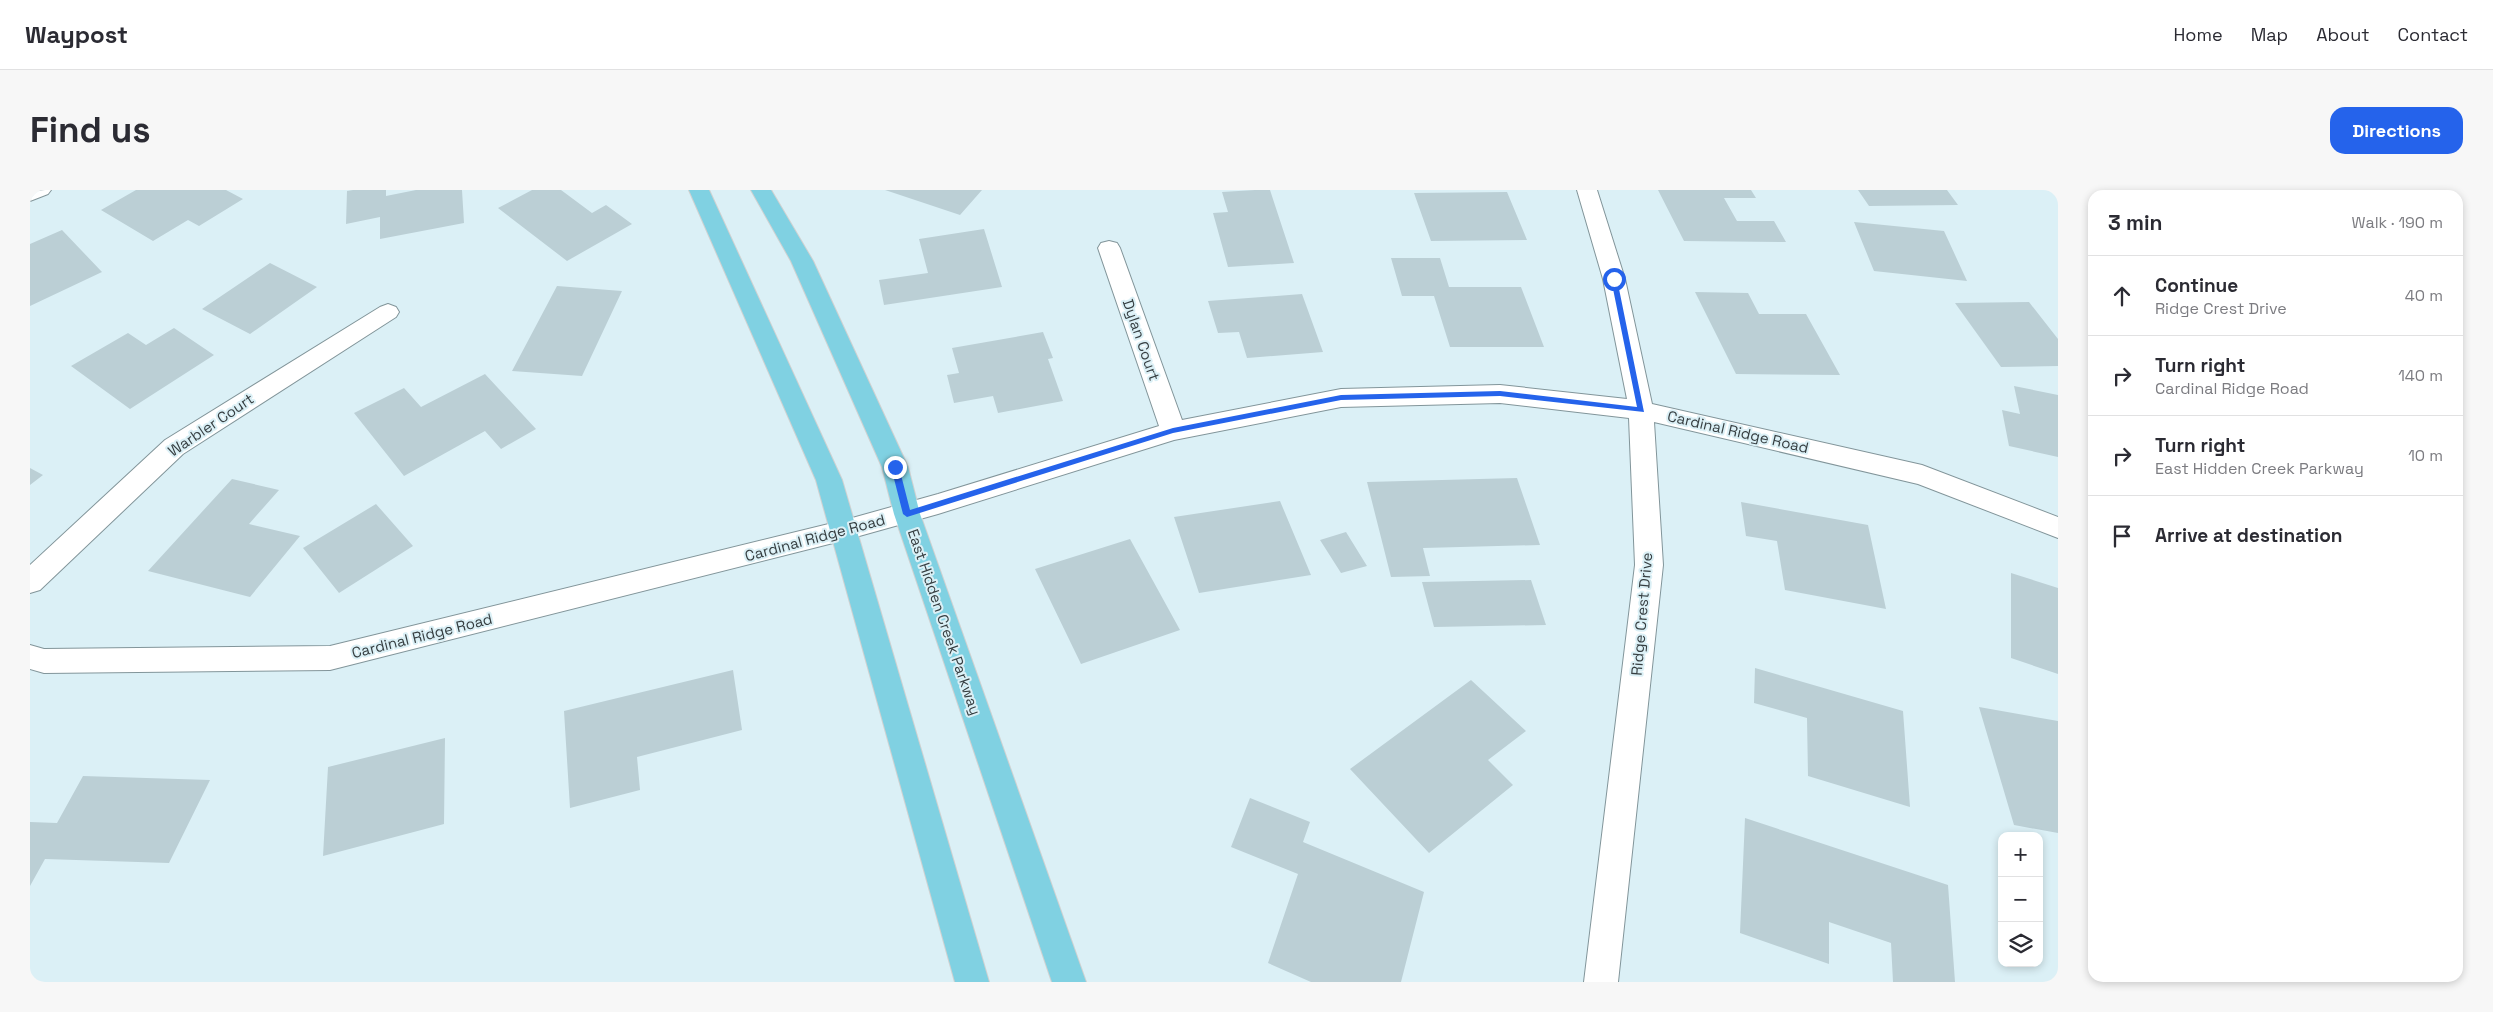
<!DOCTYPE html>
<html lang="en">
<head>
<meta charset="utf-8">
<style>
	:root { --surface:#fff; --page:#f7f7f7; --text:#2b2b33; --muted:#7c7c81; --line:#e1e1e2; --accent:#2563eb }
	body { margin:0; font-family:"Space Grotesk",sans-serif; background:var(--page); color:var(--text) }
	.controls { position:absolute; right:15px; bottom:15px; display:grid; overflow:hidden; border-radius:10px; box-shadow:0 2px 8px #0003 }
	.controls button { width:45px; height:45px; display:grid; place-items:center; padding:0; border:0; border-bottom:1px solid var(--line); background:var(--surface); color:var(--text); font:25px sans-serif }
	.stop { position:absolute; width:15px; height:15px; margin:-11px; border:4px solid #2563eb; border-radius:50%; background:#fff }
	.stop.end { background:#2563eb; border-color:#fff; box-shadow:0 1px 5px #0008 }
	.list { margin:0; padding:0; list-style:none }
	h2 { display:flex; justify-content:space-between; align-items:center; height:65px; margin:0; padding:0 20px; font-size:21px }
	h2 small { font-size:16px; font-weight:400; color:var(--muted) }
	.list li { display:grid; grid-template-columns:32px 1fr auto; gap:15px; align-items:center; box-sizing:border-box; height:80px; padding:0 20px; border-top:1px solid var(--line) }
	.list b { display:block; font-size:19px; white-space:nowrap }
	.list p { margin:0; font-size:16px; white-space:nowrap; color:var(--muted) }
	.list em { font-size:16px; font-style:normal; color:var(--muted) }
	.icon { flex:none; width:28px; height:28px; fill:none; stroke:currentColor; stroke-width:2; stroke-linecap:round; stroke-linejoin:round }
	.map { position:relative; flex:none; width:2028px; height:792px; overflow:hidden; border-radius:15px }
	header { display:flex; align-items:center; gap:30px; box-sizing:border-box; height:70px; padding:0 25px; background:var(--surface); border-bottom:1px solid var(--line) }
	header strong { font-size:24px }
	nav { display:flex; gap:28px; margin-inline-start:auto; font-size:18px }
	.intro { display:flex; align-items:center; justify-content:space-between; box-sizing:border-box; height:120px; padding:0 30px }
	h1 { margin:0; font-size:35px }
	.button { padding:12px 22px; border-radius:15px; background:var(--accent); color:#fff; font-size:18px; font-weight:700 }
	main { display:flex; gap:30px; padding:0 30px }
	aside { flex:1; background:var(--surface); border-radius:15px; box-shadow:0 2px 8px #0003 }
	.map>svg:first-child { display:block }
</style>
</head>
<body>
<header>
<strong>Waypost</strong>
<nav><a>Home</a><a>Map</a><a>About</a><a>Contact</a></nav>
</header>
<div class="intro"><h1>Find us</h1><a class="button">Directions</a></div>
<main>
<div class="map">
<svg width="2028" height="792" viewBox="0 0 2028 792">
	<rect width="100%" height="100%" fill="#dbf0f6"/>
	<path fill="#bbcfd5" d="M 106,0 L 196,0 L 213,9 L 169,36 L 158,30 L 123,51 L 71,20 Z
		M 323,0 L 356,0 L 356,6 L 386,0 L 432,0 L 434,33 L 350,49 L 350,27 L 316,34 L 317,1 Z
		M 502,0 L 531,0 L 562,23 L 576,15 L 602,34 L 537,71 L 468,18 Z
		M 855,0 L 952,0 L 930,25 Z
		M 1225,0 L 1240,0 L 1264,73 L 1198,77 L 1183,23 L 1198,22 L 1192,2 Z
		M 1628,0 L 1721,0 L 1726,8 L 1694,8 L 1707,31 L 1744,31 L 1756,52 L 1654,51 Z
		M 1828,0 L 1917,0 L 1928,15 L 1839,16 Z
		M 1477,2 L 1497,50 L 1401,51 L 1384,3 Z
		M 1824,32 L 1914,41 L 1937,91 L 1844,81 Z
		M 954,39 L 972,97 L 854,115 L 849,90 L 898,83 L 889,49 Z
		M 32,40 L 72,82 L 0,116 L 0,54 Z
		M 1361,68 L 1410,68 L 1419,97 L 1491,97 L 1514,157 L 1420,157 L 1404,106 L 1372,106 Z
		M 240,73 L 287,97 L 220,144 L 172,119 Z
		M 527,96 L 592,101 L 552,186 L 482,181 Z
		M 1665,102 L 1718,103 L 1729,124 L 1776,124 L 1810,185 L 1706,184 Z
		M 1272,104 L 1293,162 L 1217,168 L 1209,142 L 1188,143 L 1178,111 Z
		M 1999,112 L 2028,149 L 2028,176 L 1971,177 L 1925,113 Z
		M 144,138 L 184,165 L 100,219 L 41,176 L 98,143 L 116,155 Z
		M 1013,142 L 1023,168 L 1018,169 L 1033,211 L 968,223 L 963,206 L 924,213 L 917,185 L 929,183 L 922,158 Z
		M 455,184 L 506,239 L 471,259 L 455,241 L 374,286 L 324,223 L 374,198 L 391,217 Z
		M 1984,196 L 2028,205 L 2028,267 L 1979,256 L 1972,220 L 1990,224 Z
		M 0,278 L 13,285 L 0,295 Z
		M 1487,288 L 1510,355 L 1393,358 L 1400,386 L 1361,387 L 1337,292 Z
		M 202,289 L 249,300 L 219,334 L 270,346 L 220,407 L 118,381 Z
		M 1250,311 L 1281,385 L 1169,403 L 1144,327 Z
		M 1711,312 L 1838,335 L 1856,419 L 1755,400 L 1747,351 L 1716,346 Z
		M 346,314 L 383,356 L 309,403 L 273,358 Z
		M 1316,342 L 1337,376 L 1311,383 L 1290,350 Z
		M 1100,349 L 1150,440 L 1051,474 L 1005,379 Z
		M 1981,383 L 2028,398 L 2028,484 L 1981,468 Z
		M 1501,390 L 1516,435 L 1404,437 L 1392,392 Z
		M 1725,478 L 1873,521 L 1880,617 L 1778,586 L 1777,528 L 1724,513 Z
		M 703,480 L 712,540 L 607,567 L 610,600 L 540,618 L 534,521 Z
		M 1441,490 L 1496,541 L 1458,570 L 1483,595 L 1399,663 L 1320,579 Z
		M 1949,517 L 2028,531 L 2028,643 L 1984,635 Z
		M 415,548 L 414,634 L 293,666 L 298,577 Z
		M 53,586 L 180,590 L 139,673 L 15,669 L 0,696 L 0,632 L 27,633 Z
		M 1220,608 L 1280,632 L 1273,652 L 1394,702 L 1371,792 L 1281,792 L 1238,773 L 1268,684 L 1201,657 Z
		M 1715,628 L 1918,695 L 1925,792 L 1863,792 L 1861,753 L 1799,732 L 1799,774 L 1710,743 Z"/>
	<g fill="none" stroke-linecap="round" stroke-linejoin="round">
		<g stroke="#82959a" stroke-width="2">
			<path id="minor" d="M 0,0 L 21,0 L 18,4 L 0,11 Z
				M 1547,0 L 1567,0 L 1595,89 L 1622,214 L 1892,275 L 2028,327 L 2028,348 L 1888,294 L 1624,232 L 1633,375 L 1588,792 L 1554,792 L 1605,375 L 1599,228 L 1470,213 L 1311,217 L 1144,250 L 908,324 L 815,350 L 300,480 L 14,483 L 0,479 L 0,455 L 14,459 L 300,456 L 815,330 L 908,304 L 1129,236 L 1068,58 L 1071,53 L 1079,51 L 1087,53 L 1090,58 L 1152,230 L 1311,199 L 1470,195 L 1597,209 L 1573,89 Z
				M 358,114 L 366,117 L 369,122 L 366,127 L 153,264 L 10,400 L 0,403 L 0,375 L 135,250 L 350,117 Z"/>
		</g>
		<g stroke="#cfd1d1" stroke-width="2">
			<path id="major" d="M 659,0 L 679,0 L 812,290 L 959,792 L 925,792 L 786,290 Z
				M 721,0 L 741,0 L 783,71 L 878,277 L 890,324 L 1056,792 L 1022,792 L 864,324 L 852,277 L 761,71 Z"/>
		</g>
		<use href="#minor" fill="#fff" fill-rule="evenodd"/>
		<use href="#major" fill="#80d1e2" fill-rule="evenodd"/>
	</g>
	<path fill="#2563eb" d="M 1584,86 L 1587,89 L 1614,222 L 1470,206 L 1311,210 L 1143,243 L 877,327 L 873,324 L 861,277 L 865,275 L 869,277 L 880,320 L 1143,238 L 1311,205 L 1470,201 L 1607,217 L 1581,89 Z"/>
	<g text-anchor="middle" stroke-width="4" stroke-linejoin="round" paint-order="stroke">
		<g font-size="15" fill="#363e41" stroke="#dbf0f6">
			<text transform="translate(1111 150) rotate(71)" y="5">Dylan Court</text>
			<text transform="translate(181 235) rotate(-34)" y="5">Warbler Court</text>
			<text transform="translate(1708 242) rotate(13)" y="5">Cardinal Ridge Road</text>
			<text transform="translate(785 348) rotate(-15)" y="5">Cardinal Ridge Road</text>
			<text transform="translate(1612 424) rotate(-85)" y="5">Ridge Crest Drive</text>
			<text transform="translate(914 432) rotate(71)" y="5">East Hidden Creek Parkway</text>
			<text transform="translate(392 446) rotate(-14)" y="5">Cardinal Ridge Road</text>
		</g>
	</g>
</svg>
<div class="controls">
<button>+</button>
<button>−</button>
<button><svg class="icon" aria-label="layers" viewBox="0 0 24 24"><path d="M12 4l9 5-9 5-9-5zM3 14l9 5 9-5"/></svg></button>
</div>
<div class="stop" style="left:1584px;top:89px"></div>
<div class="stop end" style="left:865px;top:277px"></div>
</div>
<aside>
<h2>3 min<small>Walk · 190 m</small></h2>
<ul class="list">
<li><svg class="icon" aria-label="ahead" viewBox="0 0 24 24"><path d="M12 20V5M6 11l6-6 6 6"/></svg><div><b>Continue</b><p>Ridge Crest Drive</p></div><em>40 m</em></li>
<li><svg class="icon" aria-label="right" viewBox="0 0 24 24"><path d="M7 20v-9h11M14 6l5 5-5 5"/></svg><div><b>Turn right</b><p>Cardinal Ridge Road</p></div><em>140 m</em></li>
<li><svg class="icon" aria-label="right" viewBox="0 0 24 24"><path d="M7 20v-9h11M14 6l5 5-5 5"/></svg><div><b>Turn right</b><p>East Hidden Creek Parkway</p></div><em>10 m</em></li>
<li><svg class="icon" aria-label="arrive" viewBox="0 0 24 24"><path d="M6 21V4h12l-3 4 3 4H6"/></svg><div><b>Arrive at destination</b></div></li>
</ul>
</aside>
</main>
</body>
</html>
